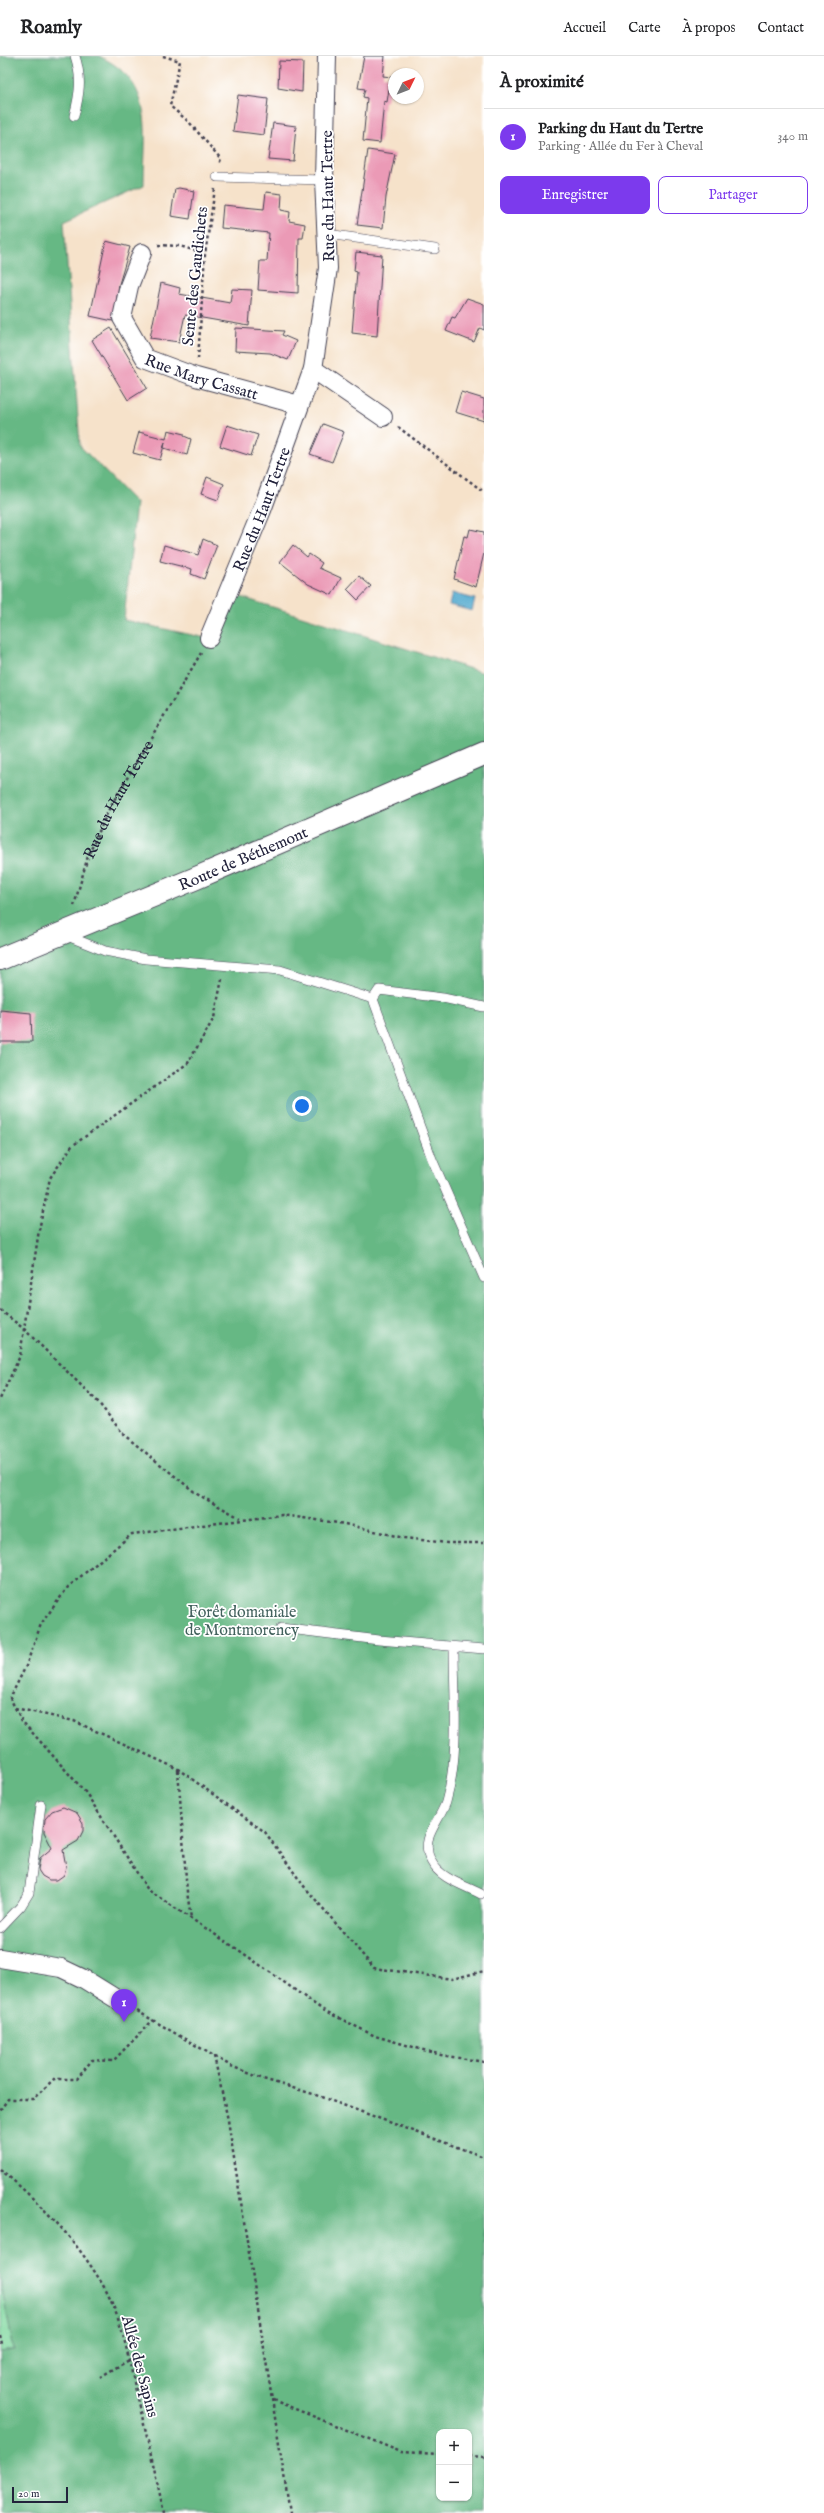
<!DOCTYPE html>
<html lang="fr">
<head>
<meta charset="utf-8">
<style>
	:root { --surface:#fff; --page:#f2f2f2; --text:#202124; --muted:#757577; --line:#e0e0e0; --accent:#7c3aed }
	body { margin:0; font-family:"IM FELL English",serif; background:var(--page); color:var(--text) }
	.controls { position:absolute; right:12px; bottom:12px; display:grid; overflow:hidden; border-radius:8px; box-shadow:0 1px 3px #0004 }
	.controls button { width:36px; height:36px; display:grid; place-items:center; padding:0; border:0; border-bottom:1px solid var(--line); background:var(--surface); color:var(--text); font:20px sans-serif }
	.compass { position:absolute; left:388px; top:12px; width:36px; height:36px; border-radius:50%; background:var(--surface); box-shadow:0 1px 3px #0004; rotate:47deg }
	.scale { position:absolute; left:12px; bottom:10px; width:56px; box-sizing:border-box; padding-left:4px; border:2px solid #22223b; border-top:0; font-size:11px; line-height:14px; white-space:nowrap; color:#22223b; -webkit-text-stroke:3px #fff; paint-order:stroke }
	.you { position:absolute; left:302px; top:1050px; width:14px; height:14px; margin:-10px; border:3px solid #fff; border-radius:50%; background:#1a73e8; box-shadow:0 0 0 6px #1a73e833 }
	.badge { display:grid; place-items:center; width:26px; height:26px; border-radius:50%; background:var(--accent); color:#fff; font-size:13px; font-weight:700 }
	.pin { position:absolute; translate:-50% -33px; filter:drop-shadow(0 1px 2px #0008) }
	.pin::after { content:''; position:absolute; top:21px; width:14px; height:12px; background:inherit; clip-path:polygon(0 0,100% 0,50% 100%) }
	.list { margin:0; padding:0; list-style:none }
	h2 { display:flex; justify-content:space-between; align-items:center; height:52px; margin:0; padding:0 16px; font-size:17px }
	h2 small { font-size:13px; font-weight:400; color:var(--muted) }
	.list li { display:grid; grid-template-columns:26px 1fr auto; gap:12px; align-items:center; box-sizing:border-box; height:56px; padding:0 16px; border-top:1px solid var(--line) }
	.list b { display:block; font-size:15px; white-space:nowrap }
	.list p { margin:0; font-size:13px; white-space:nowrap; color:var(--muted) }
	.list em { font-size:13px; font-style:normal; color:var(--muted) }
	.actions { display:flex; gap:8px; padding:12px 16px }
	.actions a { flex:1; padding:9px 0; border:1px solid var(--accent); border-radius:8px; text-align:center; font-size:14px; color:var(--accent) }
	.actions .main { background:var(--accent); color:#fff }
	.map { position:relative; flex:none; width:484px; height:2457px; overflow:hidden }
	header { display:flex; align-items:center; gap:24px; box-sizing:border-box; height:56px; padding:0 20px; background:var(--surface); border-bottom:1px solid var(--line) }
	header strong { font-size:19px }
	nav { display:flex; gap:22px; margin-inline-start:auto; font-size:14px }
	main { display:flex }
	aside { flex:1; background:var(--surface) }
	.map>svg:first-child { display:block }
</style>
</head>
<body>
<header>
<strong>Roamly</strong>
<nav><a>Accueil</a><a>Carte</a><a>À propos</a><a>Contact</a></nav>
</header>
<main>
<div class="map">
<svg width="484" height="2457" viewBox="0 0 484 2457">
	<rect width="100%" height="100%" fill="#fff"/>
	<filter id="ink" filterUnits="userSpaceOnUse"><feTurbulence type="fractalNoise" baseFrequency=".025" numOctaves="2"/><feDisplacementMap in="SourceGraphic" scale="8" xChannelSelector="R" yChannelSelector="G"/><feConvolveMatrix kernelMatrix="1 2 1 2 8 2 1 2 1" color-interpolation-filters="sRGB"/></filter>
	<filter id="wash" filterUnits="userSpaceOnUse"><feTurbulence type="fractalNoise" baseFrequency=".012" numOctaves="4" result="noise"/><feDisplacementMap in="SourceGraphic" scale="16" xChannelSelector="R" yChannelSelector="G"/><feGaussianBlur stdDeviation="0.9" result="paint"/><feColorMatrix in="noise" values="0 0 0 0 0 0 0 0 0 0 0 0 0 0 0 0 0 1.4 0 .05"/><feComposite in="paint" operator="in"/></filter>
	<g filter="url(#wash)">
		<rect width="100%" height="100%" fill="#f6e2ca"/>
		<path fill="#7ed79d" stroke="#507c6c" d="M 0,2223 L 14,2294 L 0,2296 Z"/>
		<path fill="#66b884" stroke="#446d60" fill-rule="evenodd" d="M 0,0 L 99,0 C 157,27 144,76 144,129 L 64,165 L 80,390 L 136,447 L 124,564 L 206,582 L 228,537 L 484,617 L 484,2457 L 0,2457 L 0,2296 L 14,2294 L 0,2223 ZM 439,2376 L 469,2376 L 469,2442 L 439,2442 Z"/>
		<path fill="#50a8cd" stroke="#396584" d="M 452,537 L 475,543 L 472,555 L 449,549 Z"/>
		<g id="blocks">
			<path fill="#eb9ab6" d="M 364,0 L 385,0 L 383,20 L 391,21 L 387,46 L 384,45 L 380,87 L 363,85 L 367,42 L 363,41 L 365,33 L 358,32 Z
				M 279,5 L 303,6 L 302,36 L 278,32 Z
				M 238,39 L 268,43 L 264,79 L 233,75 Z
				M 273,67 L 296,70 L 293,105 L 268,103 Z
				M 368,94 L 395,98 L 386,141 L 383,172 L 357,169 Z
				M 179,132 L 194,135 L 190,163 L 171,160 L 175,133 Z
				M 266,136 L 282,138 L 281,154 L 290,156 L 289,165 L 305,168 L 303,182 L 299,182 L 298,237 L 258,234 L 260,205 L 267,205 L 269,177 L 221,172 L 223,149 L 264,153 Z
				M 106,185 L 130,191 L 119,228 L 113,265 L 90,260 Z
				M 356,196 L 382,199 L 377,280 L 352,277 L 357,216 L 354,215 Z
				M 161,227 L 180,232 L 179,238 L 230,247 L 232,233 L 252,234 L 249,270 L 185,259 L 179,286 L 150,282 Z
				M 467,242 L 484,248 L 484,274 L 480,272 L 474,286 L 446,275 L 452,261 L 455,262 Z
				M 111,272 L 147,332 L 128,344 L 92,284 Z
				M 236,272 L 284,275 L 282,279 L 296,285 L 288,304 L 270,297 L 235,295 Z
				M 461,336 L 484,343 L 484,365 L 455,356 Z
				M 323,368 L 344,376 L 332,406 L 310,398 Z
				M 227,369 L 258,379 L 251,400 L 220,390 Z
				M 168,374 L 184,378 L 184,380 L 191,383 L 187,399 L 164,392 L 165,386 L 160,404 L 133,397 L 139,376 L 166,383 Z
				M 207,421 L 224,428 L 218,444 L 201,438 Z
				M 470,473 L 484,476 L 484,497 L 476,531 L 454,523 L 464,480 L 468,481 Z
				M 203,483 L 217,489 L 204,523 L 191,518 L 192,513 L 160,505 L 164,489 L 198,499 Z
				M 293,489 L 307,501 L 309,498 L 322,507 L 319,512 L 341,522 L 332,539 L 308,528 L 280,506 Z
				M 359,520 L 371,530 L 358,544 L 347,533 Z
				M 0,954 L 31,957 L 32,986 L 0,986 Z
				M 63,1751 L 77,1757 L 83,1767 L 83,1775 L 78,1785 L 63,1794 L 66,1811 L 64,1819 L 57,1824 L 49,1824 L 42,1820 L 38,1814 L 40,1802 L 52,1792 L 44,1776 L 45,1763 L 52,1755 Z"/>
		</g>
	</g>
	<g filter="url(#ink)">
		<use href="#blocks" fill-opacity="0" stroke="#423f50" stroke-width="1"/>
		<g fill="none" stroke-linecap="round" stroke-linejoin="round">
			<g stroke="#423f50" stroke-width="10">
				<path id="lane" d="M 74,60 C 80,37 82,22 75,0
					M 217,121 L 324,124
					M 327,178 L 435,193
					M 65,879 L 105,895 L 146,903 L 280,914 L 373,943
					M 484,951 L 443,942 L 379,934 L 373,943 L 432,1103 L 484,1222
					M 281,1572 L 379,1584 L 484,1593
					M 454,1592 C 454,1643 460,1697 446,1746 C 439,1767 419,1782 431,1805 C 440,1823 464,1829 481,1838
					M 0,1872 L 21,1850 L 29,1837 L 41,1749"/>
			</g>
			<g stroke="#423f50" stroke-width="20">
				<g id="street">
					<path id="s2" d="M 142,197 L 129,230 L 122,262 L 145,302 L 196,321 L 299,349"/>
					<path d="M 313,313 L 383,361"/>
					<path id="s3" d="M 209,582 L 262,454 L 313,313 L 328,212 L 324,124 L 327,0"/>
					<path d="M 0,1902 L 61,1912 L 84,1923 L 118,1944"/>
				</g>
			</g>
			<g stroke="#423f50" stroke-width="24">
				<g id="secondary">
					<path id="s4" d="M 0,903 L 194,823 L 484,698"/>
				</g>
			</g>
			<g stroke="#423f50" stroke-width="2.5" stroke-dasharray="3 3" stroke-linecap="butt">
				<path d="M 163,0 L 180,5 L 170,50 L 189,66 L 221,103 L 219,108"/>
				<path d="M 158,189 L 180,190 L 205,198"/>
				<path d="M 198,303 L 205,198 L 215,133"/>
				<path d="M 398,371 L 484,436"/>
				<path id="s1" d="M 74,850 L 88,800 L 110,751 L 201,597"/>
				<path d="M 222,923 L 214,962 L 188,1007 L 72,1090 L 50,1122 L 39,1174 L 24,1273 L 98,1346 L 124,1379 L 197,1438 L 240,1462"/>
				<path d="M 0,1254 L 24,1273 L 20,1300 L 0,1343"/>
				<path d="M 484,1487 L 447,1487 L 404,1482 L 345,1468 L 282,1459 L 132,1478 L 68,1531 L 41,1568 L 26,1610 L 10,1642 L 22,1665 L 86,1737 L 148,1834 L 243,1897 L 323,1954 L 375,1980 L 441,1999 L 484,2006"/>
				<path d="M 15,1652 L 74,1665 L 178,1713 L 265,1776 L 303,1829 L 374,1912 L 452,1923 L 484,1915"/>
				<path d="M 178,1714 L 187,1836 L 191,1862"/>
				<path d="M 132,1952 L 231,2010 L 263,2023 L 313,2038 L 484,2101"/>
				<path d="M 214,2000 L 228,2064 L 290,2457"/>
				<path d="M 0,2054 L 8,2043 L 33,2043 L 54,2023 L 77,2023 L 92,2004 L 113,2005 L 153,1964"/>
				<path d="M 0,2113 C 41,2148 77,2184 104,2231 C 122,2263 128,2300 136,2335 C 146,2376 155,2416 164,2457"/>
				<path d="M 0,2279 L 2,2288"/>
				<path d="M 100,2321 L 129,2304"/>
				<path d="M 273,2344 L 401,2396 L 439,2398"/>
				<path d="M 469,2400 L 484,2401"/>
			</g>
			<use href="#lane" stroke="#fff" stroke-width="9"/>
			<use href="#street" stroke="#fff" stroke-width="18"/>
			<use href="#secondary" stroke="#fff" stroke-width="22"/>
		</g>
	</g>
	<g text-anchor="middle" stroke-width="3.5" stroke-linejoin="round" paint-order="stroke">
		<g font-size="16" fill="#22223b" stroke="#fff">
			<text transform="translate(327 140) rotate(-91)" y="6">Rue du Haut Tertre</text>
			<text transform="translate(194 220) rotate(-84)" y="6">Sente des Gaudichets</text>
			<text dy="6" stroke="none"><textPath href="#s2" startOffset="174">Rue Mary Cassatt</textPath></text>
			<text dy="6" stroke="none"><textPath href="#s3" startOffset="139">Rue du Haut Tertre</textPath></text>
			<text dy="6" stroke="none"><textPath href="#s1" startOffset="116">Rue du Haut Tertre</textPath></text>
			<text dy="6" stroke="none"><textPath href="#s4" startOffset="263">Route de Béthemont</textPath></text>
			<text transform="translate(141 2310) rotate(75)" y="6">Allée des Sapins</text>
		</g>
		<g font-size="16" fill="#42615d" stroke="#fff">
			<text x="242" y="1561">Forêt domaniale<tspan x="242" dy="18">de Montmorency</tspan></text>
		</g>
	</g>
</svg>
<div class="controls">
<button>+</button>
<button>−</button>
</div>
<svg class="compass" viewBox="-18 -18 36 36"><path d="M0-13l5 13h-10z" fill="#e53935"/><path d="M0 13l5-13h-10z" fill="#757577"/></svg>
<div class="scale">20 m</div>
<div class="you"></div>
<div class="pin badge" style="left:124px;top:1966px">1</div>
</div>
<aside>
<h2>À proximité<small></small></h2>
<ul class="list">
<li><span class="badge">1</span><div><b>Parking du Haut du Tertre</b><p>Parking · Allée du Fer à Cheval</p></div><em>340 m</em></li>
</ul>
<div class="actions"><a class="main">Enregistrer</a><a>Partager</a></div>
</aside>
</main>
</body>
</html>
